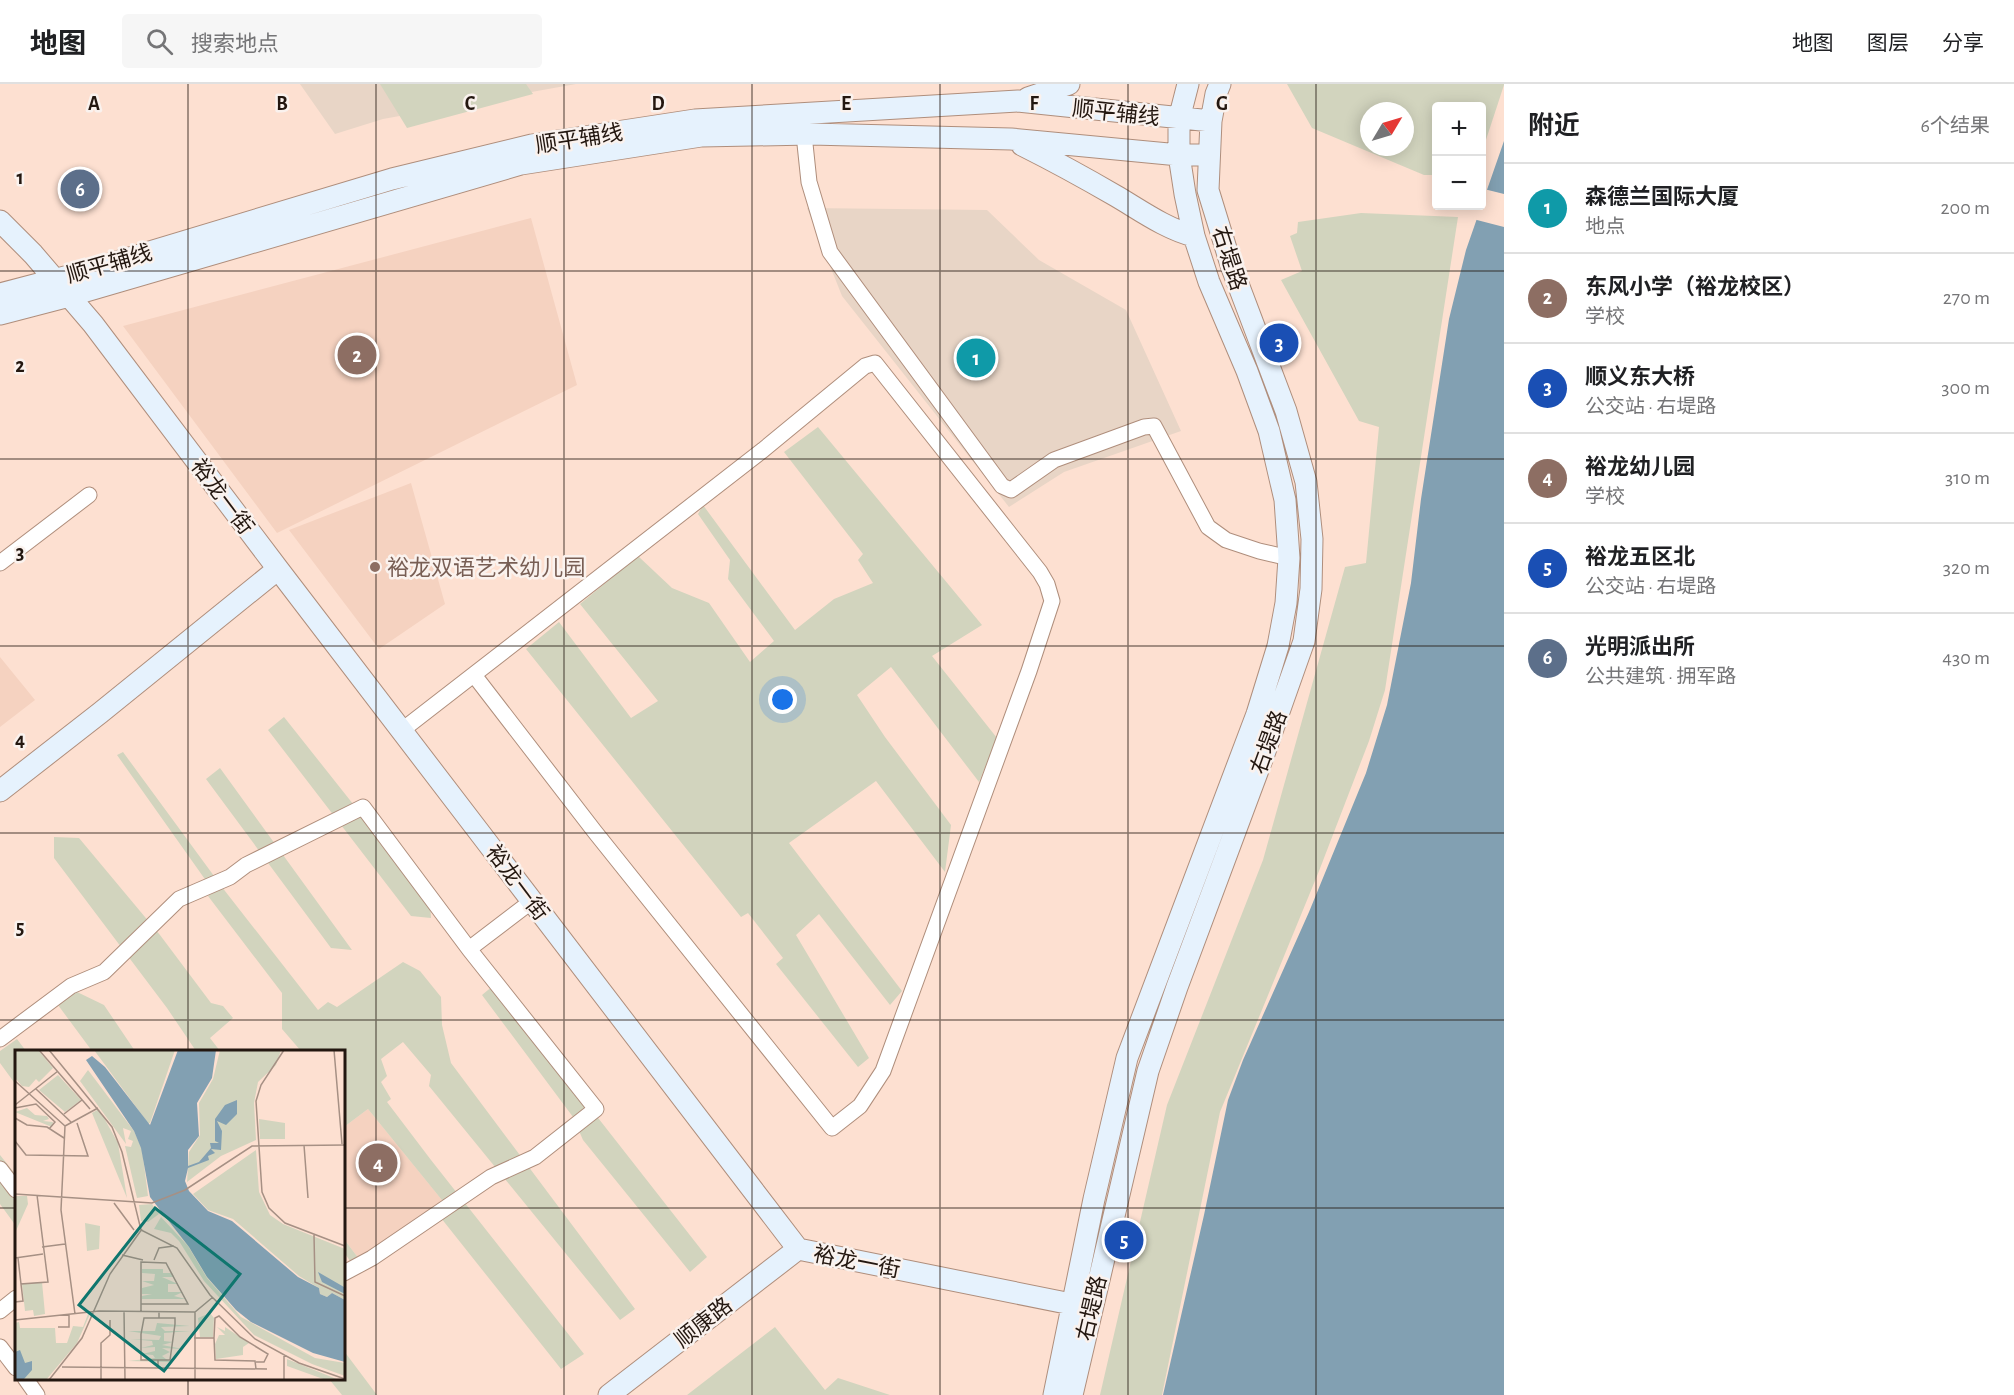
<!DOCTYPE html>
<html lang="zh">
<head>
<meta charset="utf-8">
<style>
	:root { --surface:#fff; --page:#f6f6f6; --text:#202124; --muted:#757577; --line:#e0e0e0; --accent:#d93025 }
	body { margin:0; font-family:"Alegreya Sans","Noto Sans SC",sans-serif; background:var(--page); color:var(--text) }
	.controls { position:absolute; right:18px; top:18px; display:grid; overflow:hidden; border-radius:6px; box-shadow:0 3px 15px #0003 }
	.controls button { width:54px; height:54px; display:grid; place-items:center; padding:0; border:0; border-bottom:2px solid var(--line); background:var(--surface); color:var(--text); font:30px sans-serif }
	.compass { position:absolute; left:1360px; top:18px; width:54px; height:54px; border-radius:50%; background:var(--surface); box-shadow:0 3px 15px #0003; rotate:52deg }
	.you { position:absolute; left:783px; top:616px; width:21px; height:21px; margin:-15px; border:4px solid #fff; border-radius:50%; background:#1a73e8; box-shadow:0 0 0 9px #1a73e833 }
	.badge { display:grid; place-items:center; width:39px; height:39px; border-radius:50%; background:var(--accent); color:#fff; font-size:20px; font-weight:700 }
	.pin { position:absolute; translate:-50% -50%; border:3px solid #fff; box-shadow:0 2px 6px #0006 }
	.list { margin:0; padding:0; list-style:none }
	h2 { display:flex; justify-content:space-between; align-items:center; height:78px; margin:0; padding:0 24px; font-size:26px }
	h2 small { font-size:20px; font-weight:400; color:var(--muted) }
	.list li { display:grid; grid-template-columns:39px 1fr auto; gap:18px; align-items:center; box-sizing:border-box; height:90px; padding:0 24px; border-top:2px solid var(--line) }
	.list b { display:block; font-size:22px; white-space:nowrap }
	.list p { margin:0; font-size:20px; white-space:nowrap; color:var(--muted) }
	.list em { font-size:20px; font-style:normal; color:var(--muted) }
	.icon { flex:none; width:33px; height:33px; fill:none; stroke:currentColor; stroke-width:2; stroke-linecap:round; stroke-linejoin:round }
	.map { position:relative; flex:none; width:1504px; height:1311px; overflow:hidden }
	header { display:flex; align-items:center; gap:36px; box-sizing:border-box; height:84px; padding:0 30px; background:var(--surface); border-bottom:2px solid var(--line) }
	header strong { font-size:28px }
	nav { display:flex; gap:33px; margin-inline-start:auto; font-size:21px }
	.search { width:420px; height:54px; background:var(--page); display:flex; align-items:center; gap:15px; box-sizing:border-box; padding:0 21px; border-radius:6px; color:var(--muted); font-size:22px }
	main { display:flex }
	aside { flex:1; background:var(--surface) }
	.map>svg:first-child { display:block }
</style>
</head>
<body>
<header>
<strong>地图</strong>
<div class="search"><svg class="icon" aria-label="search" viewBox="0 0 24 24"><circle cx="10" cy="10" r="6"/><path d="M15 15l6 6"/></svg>搜索地点</div>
<nav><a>地图</a><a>图层</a><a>分享</a></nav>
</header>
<main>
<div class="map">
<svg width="1504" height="1311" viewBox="0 0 1504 1311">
	<rect width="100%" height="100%" fill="#fde0d1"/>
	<path fill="#e8d5c6" d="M 300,0 L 576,0 L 383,35 L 335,50 Z
		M 807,124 L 987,126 L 1039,176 L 1126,226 L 1181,347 L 1064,388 L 1009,423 L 842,212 Z"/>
	<path fill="#f5d2c0" d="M 531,134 L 577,301 L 277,449 L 123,242 Z
		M 411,399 L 445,520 L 379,565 L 289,446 Z
		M 0,573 L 35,616 L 0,643 Z
		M 368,1025 L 442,1116 L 437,1126 L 359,1175 L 344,1155 L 344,1043 Z"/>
	<path fill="#d2d4be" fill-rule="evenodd" d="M 380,0 L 526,0 L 533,10 L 407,44 Z
		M 1287,0 L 1504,0 L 1504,1 L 1482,68 L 1482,22 L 1436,22 L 1436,91 L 1424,91 L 1312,44 ZM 1369,27 L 1405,27 L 1405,63 L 1369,63 Z
		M 1361,129 L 1458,133 L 1385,606 L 1369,657 L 1319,787 L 1220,1028 L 1162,1311 L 1100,1311 L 1167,1021 L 1263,776 L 1345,483 L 1366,479 L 1379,343 L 1359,337 L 1281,196 L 1302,187 L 1290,152 L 1297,149 L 1298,138 Z
		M 818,343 L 982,541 L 932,572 L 997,654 L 979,698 L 891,583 L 857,611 L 885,653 L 951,741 L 945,788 L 876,697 L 789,759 L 902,907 L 890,921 L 819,830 L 796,851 L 869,974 L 858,983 L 776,880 L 783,874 L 748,829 L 741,833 L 526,565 L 559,538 L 631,634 L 658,617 L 580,520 L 638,472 L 672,504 L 709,519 L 750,578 L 774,557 L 728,495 L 730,476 L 698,430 L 703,421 L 795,546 L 834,515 L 873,499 L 858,476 L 863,470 L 784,368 Z
		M 284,633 L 430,817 L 431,834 L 411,832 L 268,646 Z
		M 123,668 L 225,807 L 318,926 L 328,918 L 337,923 L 403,878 L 420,887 L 441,913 L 442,941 L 451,979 L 635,1225 L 620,1236 L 429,1002 L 431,991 L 403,958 L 381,975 L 387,992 L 381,998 L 391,1015 L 387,1018 L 431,1076 L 584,1270 L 561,1285 L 441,1134 L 450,1126 L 368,1025 L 344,1043 L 344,968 L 301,967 L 282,945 L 282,909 L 208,812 L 214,808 L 117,671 Z
		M 220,684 L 352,866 L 331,864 L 206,695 Z
		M 54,753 L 79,754 L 160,851 L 211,919 L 223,922 L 233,934 L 210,954 L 220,967 L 196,967 L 167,924 L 54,774 Z
		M 494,901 L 707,1173 L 690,1188 L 583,1056 L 573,1033 L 482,911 Z
		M 75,907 L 104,921 L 135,967 L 92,967 L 58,921 Z
		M 17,955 L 26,967 L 16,968 L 16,1001 L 0,979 L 0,967 Z
		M 0,1071 L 16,1091 L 16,1142 L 0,1120 Z
		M 344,1155 L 359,1175 L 352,1180 L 344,1168 Z
		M 775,1243 L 825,1306 L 838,1294 L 890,1311 L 687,1311 Z
		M 344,1267 L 377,1311 L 342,1311 L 329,1295 L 344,1294 Z"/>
	<path fill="#82a0b2" d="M 1504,57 L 1504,1311 L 1163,1311 L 1204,1131 L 1228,1016 L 1243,976 L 1309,828 L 1366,689 L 1387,621 L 1411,499 L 1421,415 L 1449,235 L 1466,166 Z"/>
	<path fill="#fde0d1" d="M 1484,105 L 1504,110 L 1504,143 L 1473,135 L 1478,122 L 1482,122 Z"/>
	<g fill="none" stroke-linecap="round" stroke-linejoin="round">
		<g stroke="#af8e7c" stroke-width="17">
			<path id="street" d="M 803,41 L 809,98 L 830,168 L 1002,402 L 1011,406 L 1054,376 L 1144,343 L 1154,342 L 1208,443 L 1226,456 L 1259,467 L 1289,474
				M 0,479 L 89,411
				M 401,647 L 763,366 L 865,282 L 875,279 L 1040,488 L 1047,500 L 1052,517 L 1029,587 L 883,987 L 860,1022 L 832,1044 L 595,748 L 474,591
				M 0,955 L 71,902 L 104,888 L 179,815 L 230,793 L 246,781 L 363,723 L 469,865 L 532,817
				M 0,1085 L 16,1106
				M 344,1189 L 372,1174 L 491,1093 L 535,1073 L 596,1025 L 469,865
				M 0,1227 L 16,1214
				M 0,1263 L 16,1284
				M 25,1294 L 37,1311"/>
		</g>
		<g stroke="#af8e7c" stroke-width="23">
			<path id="secondary" d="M 1028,14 L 1069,0
				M 1022,61 C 1054,77 1085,94 1116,112 C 1140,126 1166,145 1194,152
				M 0,137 L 33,170 L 93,240 L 278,485 L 798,1165 L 1091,1224
				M 0,210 L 80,189 L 392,95 L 532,61 L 695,36 L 1018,17 L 1211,37
				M 0,230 L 69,212 L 521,80 L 701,52 L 811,50 L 1011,55 L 1179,71 L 1209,71
				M 0,707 L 100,629 L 278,485
				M 609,1311 L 798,1165
				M 1054,1311 L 1094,1115 L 1127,974 L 1257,630 L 1278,562 L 1286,519 L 1289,474 L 1285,416 L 1269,347 L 1247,287 L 1209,198 L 1194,152 L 1185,110 L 1179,71 L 1179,35 L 1188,0
				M 1072,1311 L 1148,987 L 1177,903 L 1264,670 L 1304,557 L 1311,505 L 1312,455 L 1306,398 L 1286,327 L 1232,184 L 1208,106 L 1211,37 L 1216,10 L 1220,0"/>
		</g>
		<use href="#street" stroke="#fff" stroke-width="15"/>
		<use href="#secondary" stroke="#e6f2fd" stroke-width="21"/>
	</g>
	<path fill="none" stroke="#231710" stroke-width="1.5" stroke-opacity="0.55" d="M 188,0 L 188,968M 376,0 L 376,1311M 564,0 L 564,1311M 752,0 L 752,1311M 940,0 L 940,1311M 1128,0 L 1128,1311M 1316,0 L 1316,1311M 0,187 L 1504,187M 0,375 L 1504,375M 0,562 L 1504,562M 0,749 L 1504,749M 0,936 L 1504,936M 0,1124 L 16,1124M 344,1124 L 1504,1124M 188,1294 L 188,1311"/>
	<circle fill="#8d6e63" stroke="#faf2ee" stroke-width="2" cx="375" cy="483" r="6"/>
	<g text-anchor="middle" stroke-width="5" stroke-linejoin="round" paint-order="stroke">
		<g font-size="22" fill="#231710" stroke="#faf2ee">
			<text transform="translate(1116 28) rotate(6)" y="8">顺平辅线</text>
			<text transform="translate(579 54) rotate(-9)" y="8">顺平辅线</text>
			<text transform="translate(1230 174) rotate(72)" y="8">右堤路</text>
			<text transform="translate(109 179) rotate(-16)" y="8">顺平辅线</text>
			<text transform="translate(223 412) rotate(53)" y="8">裕龙一街</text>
			<text transform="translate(1268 658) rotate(-70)" y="8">右堤路</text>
			<text transform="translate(518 798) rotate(53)" y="8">裕龙一街</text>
			<text transform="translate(857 1177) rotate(11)" y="8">裕龙一街</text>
			<text transform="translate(1091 1224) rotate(-77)" y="8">右堤路</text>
			<text transform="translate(703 1238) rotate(-38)" y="8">顺康路</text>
		</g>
		<g font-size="22" fill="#785e54" stroke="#faf2ee" text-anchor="start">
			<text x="387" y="491">裕龙双语艺术幼儿园</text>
		</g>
	</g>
	<g transform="translate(15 966)">
		<rect width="330" height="330" fill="#fde0d1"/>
		<path d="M 23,0 L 38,18 L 24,32 L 21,29 L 14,37 L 7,36 L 0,28 L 0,1 ZM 79,0 L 160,0 L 135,73 L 133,73 ZM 205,0 L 266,0 L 261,15 L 243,32 L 239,53 L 241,90 L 206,106 L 172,132 L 174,102 L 185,85 L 184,53 L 198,29 ZM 73,20 L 119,81 L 127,99 L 133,146 L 122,148 L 110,96 L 116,97 L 118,91 L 113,89 L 116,81 L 108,78 L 111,94 L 65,31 ZM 43,25 L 66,50 L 50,62 L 24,40 ZM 12,58 L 20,65 L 32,66 L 34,69 L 28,71 L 38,72 L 37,77 L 0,62 ZM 84,59 L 103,93 L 112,148 L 77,63 ZM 244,69 L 270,73 L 270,89 L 245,89 ZM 241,100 L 244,142 L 255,165 L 268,174 L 330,199 L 330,250 L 317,243 L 312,247 L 305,244 L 304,238 L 284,226 L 218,169 L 193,160 L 178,144 ZM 0,146 L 12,146 L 13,154 L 0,183 ZM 137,154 L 144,164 L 133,172 L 126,171 L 124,155 ZM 146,167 L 173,196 L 192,228 L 226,267 L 300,308 L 330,313 L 330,326 L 297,314 L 239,285 L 189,231 L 164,191 L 156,183 L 139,179 ZM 70,173 L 85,176 L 84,199 L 72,201 ZM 127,219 L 148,219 L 148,223 L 157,223 L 159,227 L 147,227 L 163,234 L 153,234 L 153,242 L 168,242 L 159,246 L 171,249 L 127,249 L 127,246 L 137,244 L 127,244 L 127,238 L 139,235 L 127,231 L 139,231 L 140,224 L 127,223 ZM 27,232 L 30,264 L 19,266 L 18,260 L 10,261 L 7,234 ZM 195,263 L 199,268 L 198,287 L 185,287 L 183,268 ZM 73,264 L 75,264 L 62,293 L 31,330 L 0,330 L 0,273 L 4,272 L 5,278 L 40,278 L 41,293 L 52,293 L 58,276 L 68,277 ZM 142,273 L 175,276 L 146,277 L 150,281 L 176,281 L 149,283 L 149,291 L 158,292 L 147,295 L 168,299 L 147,298 L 155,302 L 147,306 L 155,312 L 113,311 L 140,308 L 138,305 L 127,304 L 140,301 L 140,297 L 126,298 L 138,295 L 137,291 L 115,289 L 144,290 L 146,286 L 113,281 L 140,281 ZM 202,277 L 210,281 L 210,277 L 234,293 L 228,297 L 228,305 L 201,309 L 200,294 L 204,285 L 210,285 ZM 272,309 L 324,330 L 311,330 L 272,316 Z" fill="#d2d4be"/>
		<path d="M 163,0 L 201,0 L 197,28 L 182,53 L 184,86 L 173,100 L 173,116 L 184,112 L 196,98 L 195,93 L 204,93 L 200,91 L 200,69 L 210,55 L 222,50 L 222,64 L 211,75 L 202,71 L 207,81 L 206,100 L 196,99 L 200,103 L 193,106 L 194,110 L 173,118 L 170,131 L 174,141 L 193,161 L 217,171 L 283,227 L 304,238 L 305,244 L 312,247 L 317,243 L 330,250 L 330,312 L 298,303 L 236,272 L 221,260 L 192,227 L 174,197 L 135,147 L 126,98 L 119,81 L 71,10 L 77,6 L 90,17 L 135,75 ZM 303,222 L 329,237 L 330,244 L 307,232 ZM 5,300 L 10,313 L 17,311 L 17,320 L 9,329 L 0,330 L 0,302 Z" fill="#82a0b2"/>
		<path fill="none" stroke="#a69084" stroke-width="1.5" d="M 24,0 L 75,59M 34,0 L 97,77 L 107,102 L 126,180 L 162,198 L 195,245 L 240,289 L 284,313 L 330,329M 269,0 L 246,35 L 241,51 L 247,142 L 254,158 L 270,173 L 330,196M 319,0 L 327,94M 0,31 L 50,76 L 46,160 L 60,264M 21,39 L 56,72M 0,55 L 43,21M 0,58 L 21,54 L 40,72 L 34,79M 49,64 L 67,50M 0,68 L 12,75 L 32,77 L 49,88M 50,76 L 83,58M 0,91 L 11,105 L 73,106 L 62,73M 289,95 L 293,148M 0,144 L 137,153 L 170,140 L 237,96 L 330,95M 99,153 L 119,180M 299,185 L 300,232 L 330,246M 27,197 L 50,194M 107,205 L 128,210M 0,208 L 28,204M 3,208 L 6,234M 139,210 L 144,198 L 159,196M 0,252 L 8,251 L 6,234 L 33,232 L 22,145M 109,261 L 110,330M 126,262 L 126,212 L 151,213 L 173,254 L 126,254M 180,262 L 180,330M 0,270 L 84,261 L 180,262 L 198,247M 43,277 L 54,277 L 54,264M 179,288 L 199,288 L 200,310 L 240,311 L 241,319M 199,288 L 200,268 L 204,266 L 225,287 L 253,304 L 249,312 L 241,312M 143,310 L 155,310 L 160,274 L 160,268 L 144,268M 47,317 L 252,319M 143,319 L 143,310 L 126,310 L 126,284 L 129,268 L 144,268 L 144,262M 34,330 L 67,288 L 95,224 L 127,179M 86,330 L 86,293 L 95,285 L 95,270M 269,330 L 269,304"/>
		<path fill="#0f766e" fill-opacity="0.15" stroke="#0f766e" stroke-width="3" d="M 140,158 L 225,224 L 149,321 L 64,255 Z"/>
		<rect width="330" height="330" fill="none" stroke="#231710" stroke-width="3"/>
	</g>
	<g font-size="20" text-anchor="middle" font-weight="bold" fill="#231710" stroke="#faf2ee" stroke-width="5" stroke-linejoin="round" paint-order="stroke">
		<text x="94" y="26">A</text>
		<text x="282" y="26">B</text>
		<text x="470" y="26">C</text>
		<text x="658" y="26">D</text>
		<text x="846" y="26">E</text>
		<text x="1034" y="26">F</text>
		<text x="1222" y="26">G</text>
		<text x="20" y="100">1</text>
		<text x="20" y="288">2</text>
		<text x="20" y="475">3</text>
		<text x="20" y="662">4</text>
		<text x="20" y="850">5</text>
	</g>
</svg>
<div class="controls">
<button>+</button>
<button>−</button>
</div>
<svg class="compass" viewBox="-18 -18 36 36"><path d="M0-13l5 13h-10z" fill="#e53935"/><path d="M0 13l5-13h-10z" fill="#757577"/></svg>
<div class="you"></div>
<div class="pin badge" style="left:976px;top:274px;background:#0f9aa8">1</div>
<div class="pin badge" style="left:357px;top:271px;background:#8d6e63">2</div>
<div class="pin badge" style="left:1279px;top:259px;background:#1a4fb4">3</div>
<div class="pin badge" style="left:378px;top:1079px;background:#8d6e63">4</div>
<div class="pin badge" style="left:1124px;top:1156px;background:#1a4fb4">5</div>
<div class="pin badge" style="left:80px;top:105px;background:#5c6f8a">6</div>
</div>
<aside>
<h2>附近<small>6个结果</small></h2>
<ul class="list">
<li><span class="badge" style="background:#0f9aa8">1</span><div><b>森德兰国际大厦</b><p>地点</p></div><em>200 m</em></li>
<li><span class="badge" style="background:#8d6e63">2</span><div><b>东风小学（裕龙校区）</b><p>学校</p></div><em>270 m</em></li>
<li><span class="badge" style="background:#1a4fb4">3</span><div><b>顺义东大桥</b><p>公交站 · 右堤路</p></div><em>300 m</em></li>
<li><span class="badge" style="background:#8d6e63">4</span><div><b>裕龙幼儿园</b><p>学校</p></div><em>310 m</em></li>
<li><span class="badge" style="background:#1a4fb4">5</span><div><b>裕龙五区北</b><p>公交站 · 右堤路</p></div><em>320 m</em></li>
<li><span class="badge" style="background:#5c6f8a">6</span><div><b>光明派出所</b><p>公共建筑 · 拥军路</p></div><em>430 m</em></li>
</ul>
</aside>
</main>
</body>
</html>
